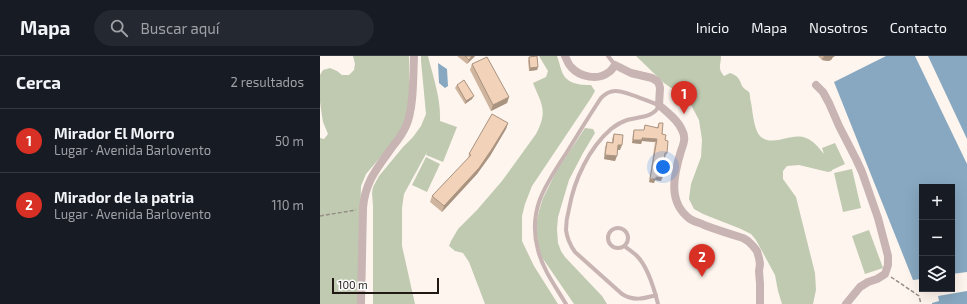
<!DOCTYPE html>
<html lang="es">
<head>
<meta charset="utf-8">
<style>
	:root { --surface:#171b24; --page:#242831; --text:#f1f3f6; --muted:#9ea1a6; --line:#363941; --accent:#d93025 }
	body { margin:0; font-family:"Exo 2",sans-serif; background:var(--page); color:var(--text) }
	.controls { position:absolute; right:12px; bottom:12px; display:grid; overflow:hidden; border-radius:0px; box-shadow:0 4px 16px #0002 }
	.controls button { width:36px; height:36px; display:grid; place-items:center; padding:0; border:0; border-bottom:1px solid var(--line); background:var(--surface); color:var(--text); font:20px sans-serif }
	.scale { position:absolute; left:12px; bottom:10px; width:107px; box-sizing:border-box; padding-left:4px; border:2px solid #201812; border-top:0; font-size:11px; line-height:14px; white-space:nowrap; color:#201812; -webkit-text-stroke:3px #fff; paint-order:stroke }
	.you { position:absolute; left:343px; top:111px; width:14px; height:14px; margin:-10px; border:3px solid #fff; border-radius:50%; background:#1a73e8; box-shadow:0 0 0 6px #1a73e833 }
	.badge { display:grid; place-items:center; width:26px; height:26px; border-radius:50%; background:var(--accent); color:#fff; font-size:13px; font-weight:700 }
	.pin { position:absolute; translate:-50% -33px; filter:drop-shadow(0 1px 2px #0008) }
	.pin::after { content:''; position:absolute; top:21px; width:14px; height:12px; background:inherit; clip-path:polygon(0 0,100% 0,50% 100%) }
	.list { margin:0; padding:0; list-style:none }
	h2 { display:flex; justify-content:space-between; align-items:center; height:52px; margin:0; padding:0 16px; font-size:17px }
	h2 small { font-size:13px; font-weight:400; color:var(--muted) }
	.list li { display:grid; grid-template-columns:26px 1fr auto; gap:12px; align-items:center; box-sizing:border-box; height:64px; padding:0 16px; border-top:1px solid var(--line) }
	.list b { display:block; font-size:15px; white-space:nowrap }
	.list p { margin:0; font-size:13px; white-space:nowrap; color:var(--muted) }
	.list em { font-size:13px; font-style:normal; color:var(--muted) }
	.icon { flex:none; width:22px; height:22px; fill:none; stroke:currentColor; stroke-width:2; stroke-linecap:round; stroke-linejoin:round }
	.map { position:relative; flex:none; width:647px; height:248px; overflow:hidden }
	header { display:flex; align-items:center; gap:24px; box-sizing:border-box; height:56px; padding:0 20px; background:var(--surface); border-bottom:1px solid var(--line) }
	header strong { font-size:19px }
	nav { display:flex; gap:22px; margin-inline-start:auto; font-size:14px }
	.search { width:280px; height:36px; background:var(--page); display:flex; align-items:center; gap:10px; box-sizing:border-box; padding:0 14px; border-radius:22px; color:var(--muted); font-size:15px }
	main { display:flex }
	aside { flex:1; background:var(--surface) }
	.map>svg:first-child { display:block }
</style>
</head>
<body>
<header>
<strong>Mapa</strong>
<div class="search"><svg class="icon" aria-label="search" viewBox="0 0 24 24"><circle cx="10" cy="10" r="6"/><path d="M15 15l6 6"/></svg>Buscar aquí</div>
<nav><a>Inicio</a><a>Mapa</a><a>Nosotros</a><a>Contacto</a></nav>
</header>
<main>
<aside>
<h2>Cerca<small>2 resultados</small></h2>
<ul class="list">
<li><span class="badge">1</span><div><b>Mirador El Morro</b><p>Lugar · Avenida Barlovento</p></div><em>50 m</em></li>
<li><span class="badge">2</span><div><b>Mirador de la patria</b><p>Lugar · Avenida Barlovento</p></div><em>110 m</em></li>
</ul>
</aside>
<div class="map">
<svg width="647" height="248" viewBox="0 0 647 248">
	<rect width="100%" height="100%" fill="#fef5ee"/>
	<path fill="#bfcab1" d="M 33,0 L 89,0 L 89,22 L 90,55 L 81,77 L 46,118 L 41,130 L 39,197 L 39,248 L 0,248 L 0,82 L 4,83 L 8,78 L 3,66 L 2,60 L 0,46 L 0,19 L 3,14 L 10,12 L 17,15 L 22,19 L 29,19 L 34,14 L 35,8 Z
		M 101,0 L 108,0 C 113,21 121,42 120,65 L 137,71 L 123,106 L 106,99 L 107,96 L 84,138 L 82,152 L 82,190 L 95,248 L 53,248 L 53,150 L 52,137 L 53,131 L 59,120 L 83,91 L 93,81 L 101,70 L 106,58 L 101,5 Z
		M 219,0 L 237,0 C 239,5 240,11 242,16 C 247,28 259,29 271,29 L 275,35 L 271,42 L 212,130 L 205,148 L 202,160 L 202,185 L 214,210 L 238,248 L 165,248 L 149,206 L 143,197 L 135,195 L 129,190 L 131,185 L 138,173 L 157,154 L 182,125 L 216,78 C 228,55 222,49 213,27 L 226,21 L 228,15 Z
		M 316,0 L 401,0 C 401,10 397,11 404,20 L 410,17 C 418,20 419,22 422,30 C 424,33 427,34 429,36 C 430,38 430,40 430,42 C 433,53 433,74 441,81 C 454,91 471,76 486,82 C 494,85 499,92 504,98 L 502,92 L 515,87 L 525,108 L 512,114 L 512,115 L 508,116 L 479,109 L 467,110 L 463,115 L 463,123 L 476,141 L 495,217 L 496,234 L 493,248 L 462,248 L 458,235 L 455,219 L 436,184 L 431,178 L 421,173 L 383,158 L 374,153 L 369,143 L 371,128 L 381,101 L 382,84 L 379,64 L 371,49 L 368,45 L 357,36 L 344,27 Z
		M 265,72 L 273,73 L 275,77 L 263,97 L 249,124 L 238,161 L 237,173 L 238,187 L 241,195 L 245,201 L 282,240 L 287,248 L 254,248 L 221,200 L 215,173 L 219,155 L 223,142 L 236,116 Z
		M 106,101 L 120,108 L 107,136 L 92,129 Z
		M 532,113 L 541,152 L 523,156 L 514,117 Z
		M 549,174 L 563,212 L 545,218 L 532,180 Z"/>
	<path fill="#87a8c0" d="M 566,0 L 647,0 L 647,216 L 632,218 L 632,131 L 602,131 L 602,223 L 593,224 L 514,26 Z
		M 118,7 L 127,13 L 128,30 L 125,32 L 119,27 Z
		M 647,235 L 647,248 L 612,248 L 612,247 L 619,245 L 618,240 Z"/>
	<path fill="#fef5ee" d="M 595,0 L 608,0 L 647,83 L 647,108 Z"/>
	<g fill="none" stroke-linecap="round" stroke-linejoin="round">
		<path stroke="#968e87" stroke-width="1.5" stroke-dasharray="4 2" stroke-linecap="butt" d="M 0,160 L 36,154
			M 571,221 L 599,240 L 601,248"/>
		<path stroke="#c8b4b2" stroke-width="4" d="M 288,0 L 295,9
			M288 182a10 10 0 1 1 20 0a10 10 0 1 1-20 0Z
			M 304,190 C 308,193 313,196 317,200 C 328,211 334,232 338,248
			M 246,248 C 236,231 223,214 218,194 C 207,154 226,128 247,96 C 258,78 269,60 281,42 C 285,38 289,35 295,35 C 304,34 329,46 339,49 C 335,62 317,61 307,64 C 301,66 296,69 291,73 C 269,92 254,124 249,153 C 247,160 246,167 246,174 C 247,182 250,189 255,196 L 302,238 C 313,245 323,243 336,239"/>
		<path stroke="#c8b4b2" stroke-width="8" d="M 245,0 C 247,4 248,8 251,11 C 260,21 278,25 289,16 C 291,15 293,12 295,9 L 311,17 L 332,22 L 337,25 L 339,28 L 340,32 L 339,49 C 347,56 358,64 362,74 C 366,81 364,87 361,95 C 354,118 347,146 370,163 C 375,166 380,167 384,169 C 397,174 410,178 423,182 L 428,185 L 433,190 L 437,195 L 439,202 L 440,208 L 439,215 L 440,228 L 440,248
			M 496,29 L 503,36 L 509,47 L 519,70 L 536,103 L 542,116 L 558,162 L 568,200 L 568,209 L 565,218 L 557,223 L 548,226 L 540,231 L 526,248
			M 41,248 L 43,152 C 45,125 58,111 73,90 C 78,84 83,77 86,70 C 94,52 93,20 94,0"/>
	</g>
	<path fill="#d0b59e" d="M 137,0 L 155,0 L 147,8 Z
		M 498,0 L 515,0 L 513,1 L 511,4 L 508,5 L 502,4 Z
		M 209,1 L 218,11 L 217,14 L 209,15 L 208,5 Z
		M 152,8 L 189,41 L 187,47 L 171,55 L 150,14 Z
		M 137,29 L 152,43 L 145,48 L 135,32 Z
		M 188,67 L 186,73 L 170,100 L 157,118 L 122,156 L 110,146 L 112,140 L 148,103 L 149,98 Z
		M 339,67 L 345,84 L 347,97 L 345,101 L 342,122 L 341,125 L 335,124 L 334,127 L 329,126 L 335,86 L 322,85 L 321,88 L 312,87 L 313,77 L 314,74 L 324,74 L 325,69 L 337,72 Z
		M 294,78 L 300,94 L 297,94 L 295,105 L 284,103 L 285,91 L 287,86 L 292,87 L 292,83 Z"/>
	<path fill="#a99381" d="M 152,0 L 155,0 L 147,8 L 149,4 Z
		M 504,0 L 515,0 L 513,1 L 511,4 L 508,5 L 502,4 Z
		M 218,11 L 217,14 L 209,15 L 210,12 Z
		M 154,40 L 152,43 L 145,48 L 146,45 Z
		M 189,41 L 187,47 L 171,55 L 173,49 Z
		M 188,67 L 186,73 L 170,100 L 157,118 L 122,156 L 124,150 Z
		M 322,82 L 337,83 L 335,86 L 322,85 L 321,88 L 312,87 L 313,84 Z
		M 298,89 L 302,89 L 300,94 L 296,94 Z
		M 285,99 L 297,100 L 295,105 L 284,103 Z
		M 336,121 L 342,122 L 341,125 L 335,124 L 334,127 L 329,126 L 330,123 Z"/>
	<path fill="#f2d2b8" stroke="#a99381" d="M 145,0 L 152,0 L 149,4 Z
		M 217,0 L 218,11 L 210,12 L 209,1 Z
		M 167,1 L 189,41 L 173,49 L 152,8 Z
		M 144,24 L 154,40 L 146,45 L 137,29 Z
		M 172,58 L 188,67 L 172,93 L 159,112 L 124,150 L 112,140 L 151,99 L 149,98 Z
		M 339,67 L 343,67 L 342,78 L 346,79 L 345,84 L 348,85 L 347,97 L 345,97 L 342,122 L 336,121 L 336,123 L 330,123 L 337,83 L 322,82 L 322,84 L 313,84 L 314,74 L 324,74 L 325,69 L 338,72 Z
		M 294,78 L 303,79 L 302,89 L 298,89 L 297,100 L 285,99 L 287,86 L 293,87 Z"/>
</svg>
<div class="controls">
<button>+</button>
<button>−</button>
<button><svg class="icon" aria-label="layers" viewBox="0 0 24 24"><path d="M12 4l9 5-9 5-9-5zM3 14l9 5 9-5"/></svg></button>
</div>
<div class="scale">100 m</div>
<div class="you"></div>
<div class="pin badge" style="left:364px;top:58px">1</div>
<div class="pin badge" style="left:382px;top:221px">2</div>
</div>
</main>
</body>
</html>
